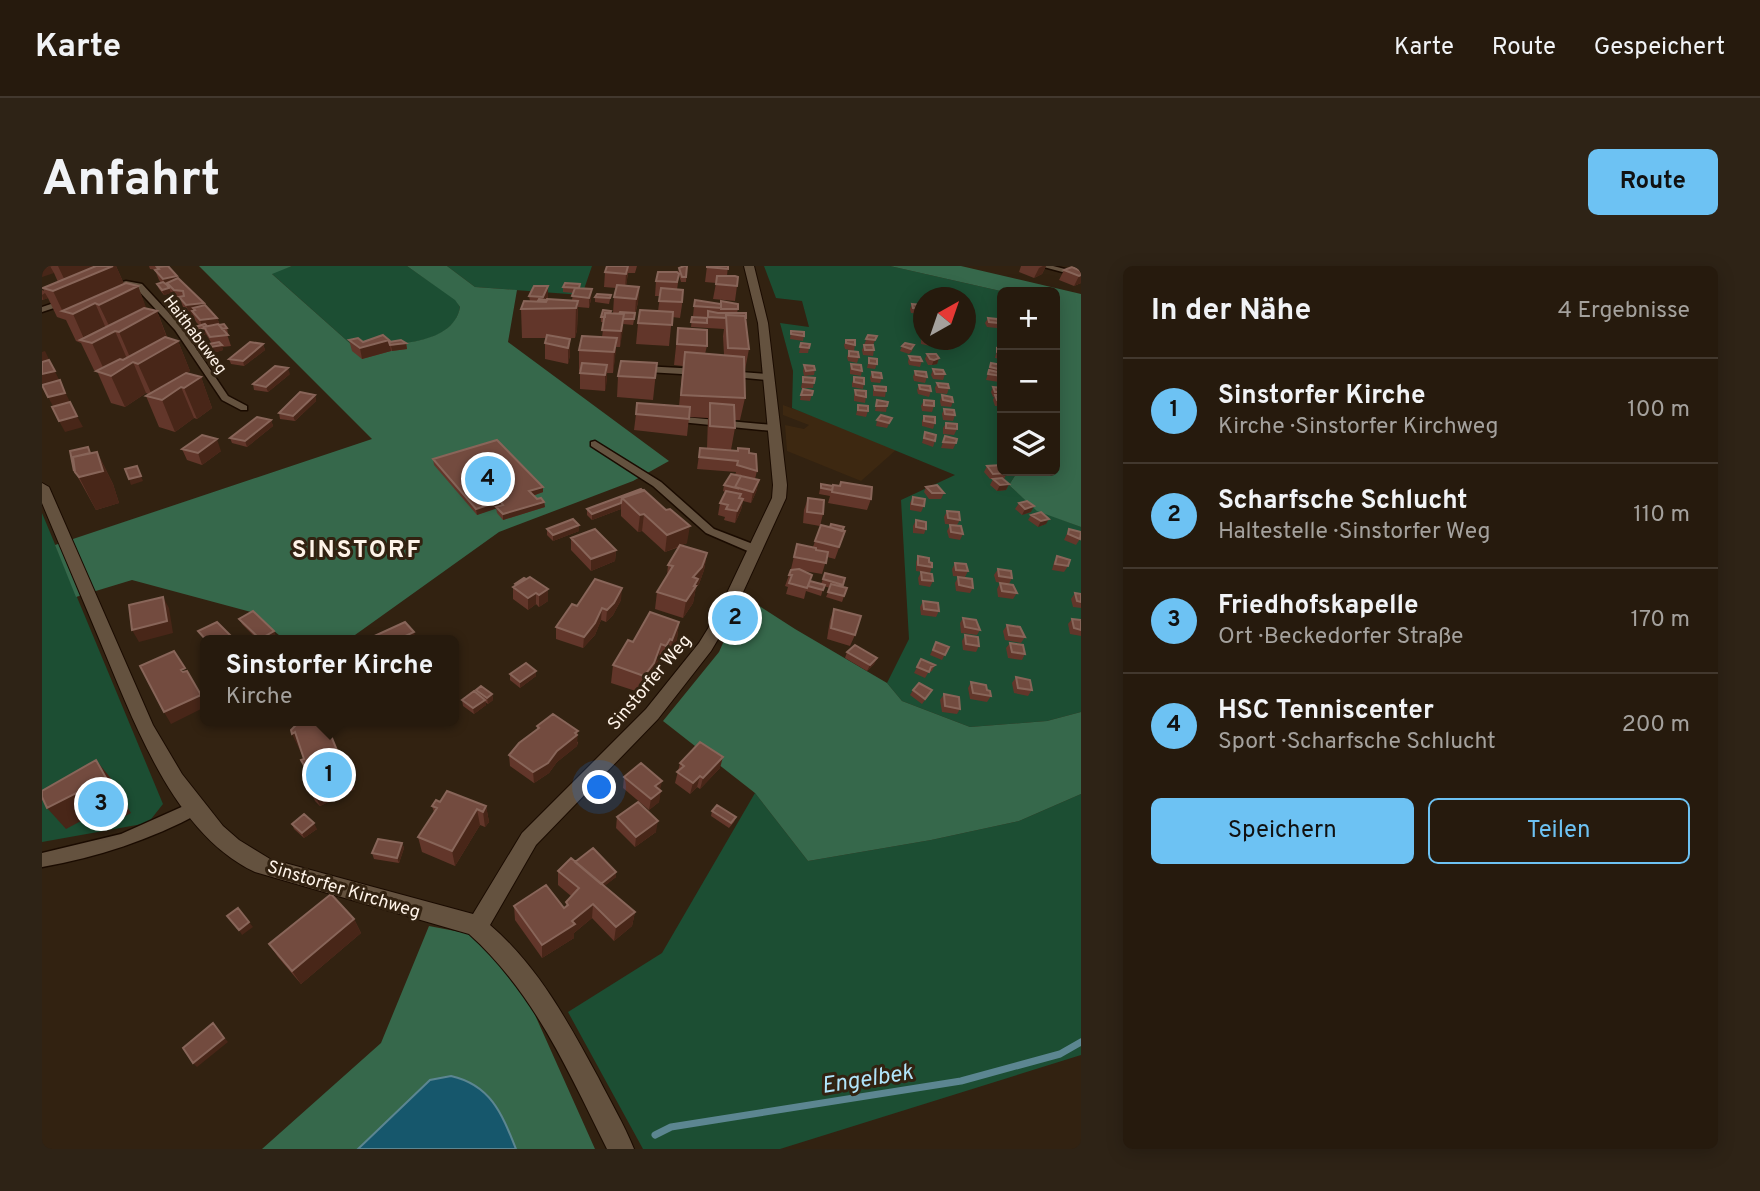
<!DOCTYPE html>
<html lang="de">
<head>
<meta charset="utf-8">
<style>
	:root { --surface:#261a0d; --page:#2e2316; --text:#f1f3f6; --muted:#a4a19d; --line:#42382e; --accent:#6dc2f3 }
	body { margin:0; font-family:Overpass,sans-serif; background:var(--page); color:var(--text) }
	.controls { position:absolute; right:21px; top:21px; display:grid; overflow:hidden; border-radius:10px; box-shadow:0 4px 18px #0003 }
	.controls button { width:63px; height:63px; display:grid; place-items:center; padding:0; border:0; border-bottom:2px solid var(--line); background:var(--surface); color:var(--text); font:35px sans-serif }
	.compass { position:absolute; left:871px; top:21px; width:63px; height:63px; border-radius:50%; background:var(--surface); box-shadow:0 4px 18px #0003; rotate:40deg }
	.you { position:absolute; left:558px; top:522px; width:24px; height:24px; margin:-18px; border:5px solid #fff; border-radius:50%; background:#1a73e8; box-shadow:0 0 0 10px #1a73e833 }
	.badge { display:grid; place-items:center; width:46px; height:46px; border-radius:50%; background:var(--accent); color:#111; font-size:23px; font-weight:700 }
	.pin { position:absolute; translate:-50% -50%; border:4px solid #fff; box-shadow:0 2px 7px #0006 }
	.popup { position:absolute; left:158px; top:369px; width:259px; height:91px; box-sizing:border-box; display:grid; place-content:center; border-radius:10px; background:var(--surface); filter:drop-shadow(0 2px 5px #0005); font-size:23px; white-space:nowrap; color:var(--muted) }
	.popup b { font-size:26px; color:var(--text) }
	.popup::after { content:''; position:absolute; left:50%; top:100%; margin-left:-14px; border:14px solid transparent; border-top-color:var(--surface) }
	.list { margin:0; padding:0; list-style:none }
	h2 { display:flex; justify-content:space-between; align-items:center; height:91px; margin:0; padding:0 28px; font-size:30px }
	h2 small { font-size:23px; font-weight:400; color:var(--muted) }
	.list li { display:grid; grid-template-columns:46px 1fr auto; gap:21px; align-items:center; box-sizing:border-box; height:105px; padding:0 28px; border-top:2px solid var(--line) }
	.list b { display:block; font-size:26px; white-space:nowrap }
	.list p { margin:0; font-size:23px; white-space:nowrap; color:var(--muted) }
	.list em { font-size:23px; font-style:normal; color:var(--muted) }
	.actions { display:flex; gap:14px; padding:21px 28px }
	.actions a { flex:1; padding:16px 0; border:2px solid var(--accent); border-radius:10px; text-align:center; font-size:24px; color:var(--accent) }
	.actions .main { background:var(--accent); color:#111 }
	.icon { flex:none; width:38px; height:38px; fill:none; stroke:currentColor; stroke-width:2; stroke-linecap:round; stroke-linejoin:round }
	.map { position:relative; flex:none; width:1039px; height:883px; overflow:hidden; border-radius:10px }
	header { display:flex; align-items:center; gap:42px; box-sizing:border-box; height:98px; padding:0 35px; background:var(--surface); border-bottom:2px solid var(--line) }
	header strong { font-size:33px }
	nav { display:flex; gap:38px; margin-inline-start:auto; font-size:24px }
	.intro { display:flex; align-items:center; justify-content:space-between; box-sizing:border-box; height:168px; padding:0 42px }
	h1 { margin:0; font-size:49px }
	.button { padding:18px 32px; border-radius:10px; background:var(--accent); color:#111; font-size:24px; font-weight:700 }
	main { display:flex; gap:42px; padding:0 42px }
	aside { flex:1; background:var(--surface); border-radius:10px; box-shadow:0 4px 18px #0003 }
	.map>svg:first-child { display:block }
</style>
</head>
<body>
<header>
<strong>Karte</strong>
<nav><a>Karte</a><a>Route</a><a>Gespeichert</a></nav>
</header>
<div class="intro"><h1>Anfahrt</h1><a class="button">Route</a></div>
<main>
<div class="map">
<svg width="1039" height="883" viewBox="0 0 1039 883">
	<rect width="100%" height="100%" fill="#322211"/>
	<path fill="#3d2811" d="M 741,139 L 796,159 L 855,183 L 819,215 L 745,185 L 743,159 L 762,163 L 767,159 L 741,149 Z"/>
	<path fill="#1c4e33" fill-rule="evenodd" d="M 250,0 L 365,0 L 413,33 L 418,41 C 412,82 342,79 311,80 L 229,7 Z
		M 405,0 L 550,0 L 540,29 L 433,21 Z
		M 722,0 L 848,0 L 963,26 L 960,26 L 960,205 L 976,205 L 967,219 L 995,244 L 1039,261 L 1039,446 L 1005,455 L 928,461 L 860,435 L 845,417 L 867,373 L 859,234 L 913,209 L 750,142 L 751,105 L 738,57 L 767,61 L 760,35 L 734,32 ZM 881,32 L 923,32 L 923,74 L 881,74 Z
		M 0,247 L 121,538 L 106,557 L 0,576 Z
		M 713,527 L 766,595 L 889,574 L 977,555 L 1039,528 L 1039,789 L 738,883 L 601,883 L 526,746 L 620,687 Z"/>
	<path fill="#36684b" d="M 157,0 L 250,0 L 230,8 L 311,80 C 343,78 411,82 418,41 L 413,34 L 365,0 L 405,0 L 433,21 L 475,24 L 466,76 L 627,195 L 591,215 L 457,266 L 306,374 L 243,374 L 209,346 L 90,314 L 34,331 L 13,279 L 330,173 Z
		M 848,0 L 919,0 L 1039,28 L 1039,261 L 995,245 L 967,219 L 976,205 L 1013,205 L 1013,26 L 963,26 Z
		M 702,330 L 753,363 L 845,417 L 860,435 L 928,461 L 1005,455 L 1039,446 L 1039,528 L 977,555 L 889,574 L 766,595 L 713,527 L 621,455 L 677,386 Z
		M 387,660 L 434,669 L 489,740 L 553,883 L 474,883 L 462,854 L 388,814 L 316,883 L 220,883 L 339,777 Z"/>
	<path fill="#16576c" stroke="#5c8691" stroke-width="2" d="M 409,810 C 449,819 460,848 474,883 L 316,883 L 388,814 Z"/>
	<g fill="none" stroke-linecap="round" stroke-linejoin="round">
		<path stroke="#5c8691" stroke-width="7" d="M 613,869 L 629,861 L 919,815 L 1018,788 L 1039,776"/>
		<g stroke="#1a0b00" stroke-width="3">
			<path id="minor" d="M 998,0 L 1011,0 L 1039,7 L 1039,11 Z
				M 84,15 L 100,18 L 139,60 L 186,130 L 205,140 L 205,144 L 199,144 L 180,134 L 133,64 L 94,22 L 84,19 L 63,24 L 59,22 Z
				M 27,32 L 30,32 L 30,36 L 0,46 L 0,41 Z
				M 601,100 L 657,103 L 661,106 L 657,109 L 605,106 L 597,108 L 597,103 Z
				M 685,105 L 725,108 L 730,111 L 725,114 L 682,110 L 681,108 Z
				M 631,150 L 731,159 L 736,162 L 731,165 L 628,155 L 628,151 Z
				M 553,175 L 619,216 L 672,263 L 716,280 L 716,286 L 708,286 L 664,267 L 611,220 L 549,180 L 549,176 Z
				M 153,535 L 158,537 L 161,542 L 158,547 C 108,574 56,591 0,601 L 0,587 L 79,568 Z"/>
		</g>
		<g stroke="#1a0b00" stroke-width="2">
			<path id="tertiary" d="M 702,0 L 712,0 L 726,57 L 745,219 L 744,232 L 691,348 L 669,385 L 616,453 L 494,579 L 448,659 C 496,700 526,756 556,811 C 568,835 582,858 592,883 L 565,883 C 527,807 492,726 427,668 L 213,606 C 131,568 91,453 58,375 C 39,329 19,283 0,237 L 0,217 L 7,221 L 111,459 L 140,508 L 181,560 L 197,574 L 228,593 L 431,648 L 480,567 L 604,443 L 657,377 L 675,348 L 730,232 L 731,219 L 716,57 Z"/>
		</g>
		<use href="#minor" fill="#64523f" fill-rule="evenodd"/>
		<use href="#tertiary" fill="#64523f" fill-rule="evenodd"/>
	</g>
	<path fill="#62362a" d="M 0,0 L 74,0 L 82,18 L 96,20 L 104,43 L 115,45 L 125,71 L 136,75 L 148,105 L 145,107 L 159,111 L 170,142 L 155,153 L 152,152 L 133,166 L 117,161 L 104,130 L 106,128 L 104,127 L 83,141 L 69,137 L 55,105 L 52,104 L 39,77 L 34,75 L 24,54 L 15,51 L 6,32 L 0,34 L 0,24 L 2,25 L 1,22 L 16,16 L 12,7 Z
		M 107,0 L 126,0 L 136,13 L 175,52 L 178,59 L 185,62 L 186,68 L 185,68 L 189,80 L 180,81 L 181,84 L 171,87 L 167,78 L 170,78 L 164,68 L 158,70 L 155,66 L 153,61 L 157,59 L 154,56 L 151,49 L 148,49 L 141,41 L 139,35 L 135,35 L 129,27 L 122,29 L 117,23 L 115,18 L 119,17 L 117,14 L 113,4 L 115,4 L 108,3 Z
		M 565,0 L 595,0 L 593,7 L 586,7 L 584,20 L 597,21 L 596,36 L 591,59 L 581,58 L 578,81 L 574,81 L 571,107 L 565,107 L 563,125 L 538,123 L 538,105 L 537,105 L 537,84 L 560,71 L 562,56 L 559,56 L 559,51 L 569,48 L 578,47 L 571,47 L 572,31 L 574,22 L 562,21 L 563,6 Z
		M 645,0 L 644,16 L 639,16 L 637,9 L 635,24 L 641,24 L 640,39 L 638,52 L 630,51 L 627,80 L 594,78 L 596,57 L 616,45 L 618,30 L 613,30 L 614,15 L 636,7 L 637,2 Z
		M 665,0 L 686,0 L 685,10 L 695,20 L 693,35 L 671,33 L 674,17 L 663,16 Z
		M 979,0 L 1004,0 L 1000,8 L 992,12 L 977,6 Z
		M 1022,4 L 1039,5 L 1039,17 L 1032,20 L 1017,14 Z
		M 538,18 L 538,22 L 549,33 L 547,42 L 536,41 L 535,64 L 533,72 L 524,72 L 528,89 L 526,98 L 503,93 L 503,77 L 504,72 L 480,72 L 479,43 L 488,35 L 487,30 L 506,30 L 505,34 L 530,34 L 531,27 L 521,26 L 521,21 Z
		M 569,29 L 567,38 L 553,36 L 553,31 Z
		M 870,38 L 881,43 L 879,48 L 869,47 L 868,43 Z
		M 652,40 L 696,43 L 695,47 L 704,54 L 707,83 L 703,104 L 703,132 L 698,154 L 693,154 L 693,162 L 689,184 L 665,182 L 666,152 L 647,151 L 645,170 L 592,164 L 594,148 L 637,140 L 641,100 L 632,99 L 636,62 L 665,80 L 663,88 L 682,89 L 681,70 L 682,63 L 649,61 L 650,51 L 665,52 L 651,50 Z
		M 946,52 L 957,57 L 955,62 L 945,61 L 943,57 Z
		M 749,65 L 762,70 L 761,75 L 748,73 Z
		M 881,68 L 881,74 L 890,74 L 888,80 L 879,78 L 879,74 Z
		M 826,69 L 835,70 L 831,79 L 832,84 L 831,90 L 821,89 L 820,84 Z
		M 307,74 L 321,76 L 347,76 L 364,77 L 365,83 L 349,85 L 320,93 L 310,85 Z
		M 804,74 L 813,79 L 812,85 L 803,83 L 802,79 Z
		M 902,74 L 911,75 L 908,84 L 899,82 Z
		M 957,76 L 960,77 L 960,93 L 953,92 Z
		M 759,77 L 768,78 L 766,87 L 757,87 Z
		M 221,78 L 223,84 L 202,100 L 189,98 L 187,93 Z
		M 872,79 L 870,85 L 867,88 L 858,85 L 860,80 Z
		M 807,85 L 817,91 L 815,97 L 806,95 L 805,91 Z
		M 885,88 L 897,92 L 895,98 L 890,99 L 886,99 L 883,93 Z
		M 867,90 L 880,95 L 878,101 L 867,99 L 866,96 Z
		M 827,92 L 835,98 L 833,103 L 825,102 Z
		M 615,97 L 611,134 L 575,131 L 576,110 Z
		M 949,97 L 960,104 L 957,116 L 944,114 Z
		M 809,98 L 820,105 L 819,110 L 808,108 L 808,103 Z
		M 762,99 L 773,104 L 772,109 L 762,110 L 761,105 Z
		M 891,103 L 903,108 L 901,114 L 891,113 L 889,109 Z
		M 873,105 L 885,111 L 883,117 L 872,115 L 871,111 Z
		M 830,106 L 840,112 L 838,117 L 829,116 L 828,112 Z
		M 248,108 L 226,126 L 212,124 L 211,118 Z
		M 761,111 L 772,117 L 771,122 L 759,122 Z
		M 812,111 L 822,118 L 821,123 L 810,121 L 810,117 Z
		M 895,117 L 907,122 L 905,128 L 894,127 L 893,122 Z
		M 877,119 L 889,125 L 887,131 L 876,128 L 875,124 Z
		M 832,120 L 844,125 L 843,131 L 831,130 L 831,125 Z
		M 951,121 L 960,122 L 960,140 L 953,140 L 951,134 L 952,131 L 951,131 L 949,126 Z
		M 813,124 L 824,131 L 823,137 L 812,135 L 812,130 Z
		M 771,125 L 768,135 L 758,134 L 759,129 Z
		M 273,129 L 274,135 L 253,155 L 238,153 L 237,147 Z
		M 900,129 L 911,136 L 909,141 L 899,140 L 898,135 Z
		M 835,134 L 845,140 L 844,146 L 833,145 Z
		M 882,134 L 892,140 L 890,146 L 880,145 L 879,140 Z
		M 816,139 L 826,145 L 824,151 L 814,149 Z
		M 902,143 L 913,149 L 911,155 L 901,154 L 900,148 Z
		M 882,150 L 893,157 L 891,163 L 880,160 L 880,155 Z
		M 850,152 L 845,162 L 834,160 L 835,154 Z
		M 960,153 L 960,170 L 959,170 L 958,165 L 960,162 L 959,156 Z
		M 229,154 L 231,160 L 205,181 L 190,177 L 188,172 Z
		M 904,157 L 915,163 L 912,169 L 901,168 L 901,162 Z
		M 883,166 L 893,175 L 891,181 L 880,177 Z
		M 903,170 L 914,177 L 911,183 L 899,182 Z
		M 658,182 L 695,185 L 696,182 L 707,187 L 715,205 L 713,213 L 717,214 L 714,226 L 709,237 L 701,235 L 699,244 L 693,257 L 682,254 L 683,251 L 676,249 L 678,237 L 684,226 L 681,225 L 682,219 L 693,209 L 694,206 L 655,203 Z
		M 140,183 L 179,185 L 160,199 L 145,194 Z
		M 55,186 L 71,218 L 77,237 L 54,244 L 33,206 L 50,187 Z
		M 391,193 L 501,221 L 501,226 L 491,230 L 495,233 L 502,236 L 503,241 L 461,254 L 455,247 L 454,242 L 435,249 L 392,199 Z
		M 960,195 L 960,205 L 966,205 L 962,213 L 967,218 L 964,224 L 955,225 L 948,219 L 951,213 L 953,213 L 948,213 L 942,206 L 945,200 L 959,199 Z
		M 799,216 L 829,233 L 825,244 L 786,237 L 788,230 L 777,228 L 779,218 L 790,220 L 797,220 Z
		M 884,221 L 902,227 L 899,233 L 887,233 L 882,226 Z
		M 599,223 L 645,277 L 640,279 L 665,287 L 662,304 L 657,318 L 654,321 L 651,337 L 641,352 L 613,343 L 615,326 L 625,310 L 626,299 L 637,281 L 623,286 L 600,265 L 596,266 L 579,250 L 579,243 L 550,254 L 545,249 L 545,243 Z
		M 871,231 L 882,240 L 879,246 L 868,244 L 868,237 Z
		M 766,232 L 781,248 L 778,260 L 761,257 L 762,244 Z
		M 977,237 L 989,246 L 980,249 L 973,243 Z
		M 905,245 L 918,254 L 915,259 L 903,258 L 902,251 Z
		M 989,249 L 1004,258 L 996,261 L 986,254 Z
		M 874,254 L 884,263 L 882,268 L 871,267 L 871,260 Z
		M 537,259 L 537,265 L 511,275 L 505,269 L 505,263 Z
		M 908,259 L 921,268 L 918,274 L 907,272 L 905,265 Z
		M 1027,263 L 1038,273 L 1034,279 L 1022,274 Z
		M 800,265 L 803,265 L 793,293 L 785,291 L 780,308 L 762,305 L 768,315 L 779,318 L 783,307 L 803,312 L 800,321 L 805,322 L 800,336 L 784,331 L 788,322 L 782,320 L 779,330 L 764,325 L 762,333 L 744,328 L 746,321 L 743,320 L 747,309 L 752,303 L 749,303 L 755,278 L 771,281 L 773,275 Z
		M 529,272 L 574,284 L 573,295 L 549,305 L 529,284 Z
		M 876,290 L 887,296 L 890,301 L 888,307 L 874,305 L 874,296 Z
		M 1015,290 L 1026,300 L 1022,306 L 1010,304 L 1012,296 Z
		M 913,297 L 926,305 L 923,311 L 911,310 L 910,303 Z
		M 956,303 L 970,312 L 967,318 L 954,316 L 952,309 Z
		M 879,306 L 891,315 L 888,321 L 877,319 L 876,312 Z
		M 916,311 L 931,322 L 928,327 L 914,325 L 913,317 Z
		M 958,317 L 975,327 L 971,333 L 956,331 L 955,323 Z
		M 473,318 L 506,323 L 506,335 L 497,341 L 494,338 L 486,344 L 471,333 L 471,321 L 473,320 Z
		M 1033,327 L 1039,328 L 1039,342 L 1031,341 L 1029,333 Z
		M 579,334 L 571,349 L 564,356 L 559,354 L 553,369 L 541,382 L 514,373 L 514,361 L 535,340 Z
		M 881,335 L 897,345 L 894,351 L 879,349 L 878,341 Z
		M 792,343 L 813,369 L 808,380 L 785,373 L 788,354 Z
		M 921,352 L 938,364 L 935,369 L 919,367 L 918,357 Z
		M 197,353 L 232,365 L 234,371 L 228,374 L 216,374 L 200,358 Z
		M 1030,353 L 1039,354 L 1039,370 L 1028,368 L 1026,358 Z
		M 637,356 L 635,373 L 628,391 L 625,390 L 621,397 L 616,395 L 610,414 L 600,427 L 569,417 L 571,399 L 591,376 Z
		M 965,359 L 983,371 L 979,377 L 963,374 L 961,365 Z
		M 923,369 L 937,380 L 934,386 L 921,384 L 920,375 Z
		M 894,376 L 907,381 L 900,394 L 888,389 Z
		M 968,377 L 983,388 L 980,394 L 966,392 L 964,382 Z
		M 805,386 L 835,392 L 832,398 L 825,405 L 803,392 Z
		M 879,393 L 893,399 L 890,405 L 886,407 L 883,412 L 872,407 Z
		M 494,405 L 494,410 L 478,422 L 468,414 L 468,408 Z
		M 974,411 L 990,424 L 986,430 L 972,427 L 970,417 Z
		M 929,416 L 945,424 L 949,430 L 945,436 L 928,433 L 926,422 Z
		M 434,424 L 450,428 L 451,434 L 446,438 L 443,436 L 444,439 L 432,448 L 421,440 L 420,434 L 435,427 Z
		M 871,424 L 887,429 L 880,438 L 868,429 Z
		M 902,428 L 918,443 L 915,448 L 900,446 L 898,434 Z
		M 495,460 L 536,476 L 535,480 L 515,496 L 507,507 L 492,517 L 468,500 L 467,489 L 495,463 Z
		M 249,464 L 301,499 L 313,523 L 278,540 L 273,535 L 264,514 L 267,512 L 259,494 L 262,493 Z
		M 638,497 L 678,502 L 658,523 L 655,521 L 648,528 L 633,517 Z
		M 582,511 L 618,524 L 617,536 L 607,544 L 581,522 Z
		M 398,536 L 444,540 L 447,556 L 443,561 L 438,559 L 413,600 L 380,586 L 376,571 L 392,546 L 390,540 Z
		M 670,545 L 694,551 L 692,556 L 687,562 L 669,550 Z
		M 575,551 L 614,566 L 593,581 L 574,562 Z
		M 250,558 L 275,563 L 262,572 L 252,563 Z
		M 360,577 L 362,582 L 357,597 L 332,593 L 330,587 Z
		M 533,596 L 574,611 L 562,620 L 593,646 L 590,660 L 572,675 L 550,652 L 532,667 L 532,672 L 500,692 L 473,654 L 472,640 L 522,642 L 524,641 L 524,636 L 529,630 L 516,619 L 516,605 Z
		M 312,653 L 319,667 L 259,718 L 236,691 L 227,678 Z"/>
	<path fill="#482618" d="M 0,0 L 8,0 L 12,7 L 0,11 Z
		M 16,0 L 74,0 L 85,25 L 96,20 L 107,49 L 73,65 L 86,95 L 64,108 L 50,77 L 70,66 L 57,39 L 53,37 L 66,67 L 43,75 L 31,48 L 21,46 L 11,25 L 25,19 Z
		M 586,0 L 585,14 L 583,23 L 584,8 Z
		M 1001,0 L 1004,0 L 1000,8 L 992,12 L 997,2 Z
		M 1039,9 L 1039,17 L 1032,20 L 1037,10 Z
		M 135,10 L 139,20 L 125,17 L 129,27 L 122,29 L 120,24 L 125,23 L 121,13 Z
		M 506,20 L 506,30 L 501,41 L 501,31 Z
		M 597,21 L 596,36 L 593,48 L 594,33 Z
		M 550,23 L 549,33 L 547,42 L 547,32 Z
		M 3,27 L 6,32 L 1,34 L 0,29 Z
		M 536,35 L 535,64 L 533,72 L 534,42 Z
		M 162,37 L 165,47 L 153,44 L 151,42 L 153,48 L 150,45 L 151,49 L 148,49 L 144,39 Z
		M 115,45 L 126,75 L 90,96 L 77,66 Z
		M 582,48 L 581,64 L 578,81 L 579,65 Z
		M 175,52 L 179,62 L 162,61 L 164,68 L 158,70 L 156,64 L 161,63 L 158,54 Z
		M 575,72 L 573,93 L 571,107 L 572,86 Z
		M 528,73 L 528,89 L 526,98 L 526,82 Z
		M 347,74 L 349,85 L 320,93 L 318,82 Z
		M 136,75 L 148,105 L 110,129 L 96,98 Z
		M 364,77 L 365,83 L 350,85 L 349,80 Z
		M 221,78 L 223,84 L 202,100 L 201,95 Z
		M 180,79 L 181,84 L 171,87 L 169,81 Z
		M 3,85 L 29,138 L 12,142 L 6,131 L 0,117 L 0,86 Z
		M 897,92 L 895,98 L 890,99 L 892,94 Z
		M 91,96 L 104,127 L 83,141 L 69,110 Z
		M 565,99 L 565,115 L 563,125 L 563,109 Z
		M 246,102 L 248,108 L 226,126 L 224,121 Z
		M 159,111 L 170,142 L 155,153 L 142,122 Z
		M 139,121 L 152,152 L 133,166 L 120,134 Z
		M 273,129 L 274,135 L 253,155 L 251,150 Z
		M 35,150 L 41,161 L 23,166 L 17,155 Z
		M 229,154 L 231,160 L 205,181 L 203,175 Z
		M 175,173 L 179,185 L 160,199 L 156,187 Z
		M 46,181 L 52,192 L 55,186 L 71,218 L 77,237 L 54,244 L 37,211 Z
		M 99,210 L 101,215 L 89,219 L 87,213 Z
		M 717,214 L 714,226 L 709,237 L 711,226 Z
		M 967,218 L 964,224 L 955,225 L 958,219 Z
		M 501,221 L 501,226 L 487,231 L 487,225 Z
		M 701,233 L 699,244 L 693,257 L 695,245 Z
		M 458,235 L 459,241 L 435,249 L 434,243 Z
		M 502,236 L 503,241 L 461,254 L 461,248 Z
		M 579,237 L 579,243 L 550,254 L 550,248 Z
		M 992,240 L 989,246 L 980,249 L 983,243 Z
		M 602,248 L 600,265 L 596,266 L 598,249 Z
		M 1007,253 L 1004,258 L 996,261 L 999,255 Z
		M 537,259 L 537,265 L 511,275 L 511,269 Z
		M 648,260 L 645,277 L 623,286 L 625,269 Z
		M 574,284 L 573,295 L 549,305 L 549,293 Z
		M 665,287 L 662,304 L 657,318 L 654,321 L 651,337 L 641,352 L 644,335 L 651,311 Z
		M 580,322 L 579,334 L 571,349 L 564,356 L 565,344 Z
		M 506,323 L 506,335 L 497,341 L 497,329 Z
		M 494,327 L 494,338 L 486,344 L 486,332 Z
		M 121,331 L 127,342 L 131,367 L 97,376 L 90,364 Z
		M 560,342 L 559,354 L 553,369 L 541,382 L 542,371 Z
		M 637,356 L 635,373 L 628,391 L 630,374 Z
		M 232,365 L 234,371 L 228,374 L 219,374 L 218,373 Z
		M 372,366 L 374,374 L 355,374 Z
		M 628,373 L 625,390 L 621,397 L 624,380 Z
		M 619,378 L 616,395 L 610,414 L 600,427 L 602,410 Z
		M 835,392 L 832,398 L 825,405 L 828,399 Z
		M 494,405 L 494,410 L 478,422 L 478,416 Z
		M 450,428 L 451,434 L 446,438 L 445,432 Z
		M 159,429 L 163,435 L 163,441 L 129,458 L 122,446 Z
		M 443,434 L 444,439 L 432,448 L 431,442 Z
		M 536,465 L 535,480 L 515,496 L 507,507 L 492,517 L 491,506 Z
		M 253,466 L 263,488 L 260,489 L 250,468 Z
		M 681,491 L 678,502 L 658,523 L 661,512 Z
		M 54,494 L 71,515 L 89,547 L 65,560 L 54,547 L 24,563 L 5,542 Z
		M 305,502 L 313,523 L 278,540 L 268,519 Z
		M 658,510 L 655,521 L 648,528 L 651,517 Z
		M 620,515 L 618,525 L 613,520 Z
		M 619,525 L 617,536 L 607,544 L 609,533 Z
		M 444,540 L 447,556 L 443,561 L 441,546 Z
		M 435,543 L 438,559 L 413,600 L 410,585 Z
		M 616,555 L 614,566 L 593,581 L 594,571 Z
		M 272,557 L 275,563 L 262,572 L 260,567 Z
		M 360,577 L 362,582 L 357,597 L 355,592 Z
		M 574,606 L 574,611 L 555,626 L 556,621 Z
		M 551,638 L 550,652 L 532,667 L 532,672 L 500,692 L 500,679 Z
		M 593,646 L 590,660 L 572,675 L 574,661 Z
		M 312,653 L 319,667 L 259,718 L 250,705 Z
		M 207,656 L 211,661 L 200,669 L 197,664 Z
		M 171,757 L 186,776 L 155,801 L 151,797 Z"/>
	<path fill="#734b3f" stroke="#886559" stroke-width="2" d="M 54,0 L 71,0 L 11,25 L 1,22 Z
		M 126,0 L 135,10 L 121,13 L 113,4 L 117,3 L 115,1 Z
		M 565,0 L 586,0 L 584,8 L 563,6 Z
		M 642,0 L 645,0 L 644,11 L 640,11 L 637,2 Z
		M 665,0 L 686,0 L 686,3 L 665,1 Z
		M 1030,1 L 1039,5 L 1039,9 L 1037,10 L 1022,4 Z
		M 616,6 L 635,6 L 637,8 L 635,16 L 614,15 Z
		M 675,10 L 693,10 L 696,11 L 695,20 L 674,18 Z
		M 136,12 L 162,37 L 144,39 L 137,31 L 142,30 L 141,25 L 132,24 L 125,17 Z
		M 121,16 L 125,19 L 127,22 L 120,24 L 115,18 Z
		M 84,17 L 96,20 L 57,39 L 53,37 L 31,48 L 20,45 Z
		M 523,17 L 538,18 L 537,22 L 521,21 Z
		M 575,19 L 597,21 L 594,33 L 572,31 Z
		M 492,20 L 506,20 L 501,31 L 487,30 Z
		M 533,22 L 550,23 L 547,32 L 530,30 Z
		M 619,22 L 641,24 L 640,36 L 617,35 Z
		M 555,28 L 569,29 L 568,32 L 553,31 Z
		M 497,33 L 505,34 L 504,36 L 496,35 Z
		M 505,33 L 536,35 L 534,42 L 479,43 L 482,35 L 504,36 Z
		M 653,34 L 679,38 L 679,42 L 652,40 Z
		M 679,35 L 696,38 L 696,43 L 679,43 Z
		M 870,38 L 880,39 L 881,43 L 871,42 Z
		M 163,39 L 175,52 L 158,54 L 150,45 L 153,44 L 151,42 Z
		M 102,42 L 115,45 L 77,66 L 73,65 L 50,77 L 38,74 Z
		M 561,44 L 569,45 L 568,47 L 563,47 L 563,51 L 559,51 Z
		M 598,44 L 631,46 L 630,59 L 596,57 Z
		M 666,45 L 676,47 L 704,47 L 704,53 L 703,50 L 684,49 L 684,52 L 666,51 Z
		M 578,46 L 593,47 L 592,53 L 581,53 L 582,48 L 577,48 Z
		M 563,47 L 582,48 L 579,65 L 560,64 Z
		M 684,49 L 703,50 L 707,83 L 686,82 Z
		M 650,51 L 665,52 L 665,57 L 649,56 Z
		M 946,52 L 955,53 L 957,57 L 947,56 Z
		M 163,58 L 165,60 L 162,61 L 163,62 L 156,64 L 153,61 Z
		M 176,58 L 186,69 L 168,71 L 162,61 Z
		M 182,58 L 185,62 L 180,63 L 177,59 Z
		M 636,62 L 665,64 L 665,80 L 635,78 Z
		M 749,65 L 762,66 L 762,70 L 749,68 Z
		M 341,69 L 347,74 L 318,82 L 307,74 L 316,72 L 321,76 Z
		M 505,69 L 528,73 L 526,82 L 503,77 Z
		M 826,69 L 835,70 L 833,74 L 824,73 Z
		M 540,70 L 575,72 L 572,86 L 537,84 Z
		M 123,71 L 136,75 L 96,98 L 91,96 L 69,110 L 54,105 L 78,93 L 81,94 Z
		M 359,74 L 364,77 L 348,79 L 347,76 Z
		M 804,74 L 813,74 L 813,79 L 804,77 Z
		M 902,74 L 911,75 L 910,79 L 901,77 Z
		M 177,76 L 180,79 L 169,81 L 167,78 Z
		M 208,76 L 221,78 L 201,95 L 187,93 Z
		M 759,77 L 768,78 L 767,82 L 758,81 Z
		M 863,77 L 872,79 L 869,83 L 860,80 Z
		M 822,79 L 831,79 L 832,84 L 823,84 Z
		M 955,82 L 960,83 L 960,87 L 955,86 Z
		M 807,85 L 816,86 L 817,91 L 807,90 Z
		M 643,86 L 702,91 L 703,132 L 639,129 Z
		M 885,88 L 894,88 L 897,92 L 892,94 L 888,93 Z
		M 867,90 L 878,91 L 880,95 L 869,94 Z
		M 827,92 L 835,93 L 835,98 L 827,97 Z
		M 7,94 L 13,105 L 0,108 L 0,96 Z
		M 579,95 L 615,97 L 613,112 L 576,110 Z
		M 540,97 L 565,99 L 563,109 L 538,107 Z
		M 949,97 L 960,99 L 960,104 L 948,101 Z
		M 809,98 L 819,99 L 820,105 L 810,103 Z
		M 762,99 L 772,100 L 773,104 L 764,105 Z
		M 233,100 L 246,102 L 224,121 L 211,118 Z
		M 891,103 L 901,104 L 903,108 L 893,108 Z
		M 947,104 L 960,107 L 959,110 L 946,108 Z
		M 873,105 L 884,106 L 885,111 L 874,109 Z
		M 830,106 L 839,107 L 840,112 L 831,111 Z
		M 144,107 L 159,111 L 142,122 L 139,121 L 120,134 L 104,130 Z
		M 761,111 L 773,112 L 772,117 L 761,116 Z
		M 812,111 L 822,112 L 822,118 L 812,116 Z
		M 18,114 L 23,127 L 6,131 L 0,119 Z
		M 895,117 L 906,118 L 907,122 L 897,121 Z
		M 877,119 L 888,120 L 889,125 L 878,123 Z
		M 832,120 L 844,121 L 844,125 L 833,124 Z
		M 951,121 L 960,122 L 960,126 L 953,126 Z
		M 761,123 L 771,125 L 770,129 L 759,129 Z
		M 813,124 L 824,125 L 824,131 L 814,129 Z
		M 258,126 L 273,129 L 251,150 L 237,147 Z
		M 900,129 L 910,131 L 911,136 L 901,134 Z
		M 953,129 L 960,129 L 960,134 L 955,134 Z
		M 835,134 L 846,136 L 845,140 L 834,140 Z
		M 882,134 L 892,135 L 892,140 L 882,139 Z
		M 28,136 L 35,150 L 17,155 L 10,141 Z
		M 595,137 L 648,141 L 647,153 L 594,148 Z
		M 668,137 L 692,139 L 693,162 L 668,160 Z
		M 816,139 L 826,140 L 826,145 L 816,144 Z
		M 902,143 L 912,144 L 913,149 L 903,148 Z
		M 839,149 L 850,152 L 847,157 L 835,154 Z
		M 882,150 L 893,151 L 893,157 L 882,155 Z
		M 215,151 L 229,154 L 203,175 L 188,172 Z
		M 904,157 L 915,158 L 915,163 L 904,162 Z
		M 883,166 L 894,169 L 893,175 L 882,172 Z
		M 160,169 L 175,173 L 156,187 L 140,183 Z
		M 903,170 L 915,173 L 914,177 L 901,176 Z
		M 455,174 L 501,221 L 487,225 L 495,233 L 499,232 L 502,236 L 461,248 L 454,241 L 461,239 L 458,235 L 434,243 L 391,193 Z
		M 46,181 L 48,187 L 31,191 L 32,205 L 28,185 Z
		M 658,182 L 696,185 L 696,182 L 707,183 L 707,187 L 714,188 L 715,205 L 695,199 L 696,195 L 657,191 Z
		M 55,186 L 61,205 L 37,211 L 33,206 L 31,191 Z
		M 960,199 L 960,205 L 963,205 L 965,207 L 951,208 L 945,200 Z
		M 95,200 L 99,210 L 87,213 L 83,203 Z
		M 689,208 L 699,210 L 693,221 L 694,222 L 682,219 Z
		M 699,210 L 717,214 L 711,226 L 693,221 Z
		M 960,212 L 967,218 L 958,219 L 951,213 Z
		M 799,216 L 830,221 L 829,233 L 790,226 L 791,219 L 798,220 Z
		M 779,218 L 791,220 L 790,224 L 779,222 Z
		M 895,219 L 902,227 L 890,227 L 884,221 Z
		M 599,223 L 601,225 L 580,232 L 579,237 L 550,248 L 545,243 Z
		M 602,224 L 624,244 L 628,243 L 648,260 L 625,269 L 602,248 L 598,249 L 580,232 Z
		M 684,225 L 699,228 L 697,232 L 701,233 L 695,245 L 684,243 L 686,239 L 678,237 Z
		M 871,231 L 883,233 L 882,240 L 870,238 Z
		M 766,232 L 782,234 L 781,248 L 765,246 Z
		M 985,235 L 992,240 L 983,243 L 977,237 Z
		M 905,245 L 917,246 L 918,254 L 906,252 Z
		M 999,246 L 1007,253 L 999,255 L 989,249 Z
		M 531,253 L 537,259 L 511,269 L 505,263 Z
		M 874,254 L 884,256 L 884,263 L 874,261 Z
		M 789,258 L 802,261 L 800,265 L 788,261 Z
		M 779,259 L 803,265 L 797,281 L 773,275 Z
		M 908,259 L 919,260 L 921,268 L 909,266 Z
		M 553,263 L 574,284 L 549,293 L 529,272 Z
		M 1027,263 L 1039,266 L 1038,273 L 1026,268 Z
		M 755,278 L 774,282 L 774,284 L 786,286 L 784,297 L 752,291 Z
		M 638,279 L 665,287 L 660,301 L 651,311 L 656,313 L 652,320 L 654,320 L 644,335 L 615,326 L 631,300 L 626,299 Z
		M 876,290 L 887,292 L 887,296 L 890,297 L 890,301 L 876,299 Z
		M 1015,290 L 1028,294 L 1026,300 L 1013,298 Z
		M 913,297 L 924,298 L 926,305 L 914,304 Z
		M 757,303 L 770,309 L 765,322 L 747,317 L 750,309 L 747,309 L 749,304 Z
		M 956,303 L 969,305 L 970,312 L 957,310 Z
		M 879,306 L 890,308 L 891,315 L 880,314 Z
		M 783,307 L 803,312 L 801,319 L 781,313 Z
		M 488,311 L 506,323 L 497,329 L 494,327 L 486,332 L 471,321 Z
		M 916,311 L 930,313 L 931,322 L 917,319 Z
		M 482,312 L 484,313 L 474,319 L 473,318 Z
		M 553,313 L 580,322 L 572,337 L 565,344 L 560,342 L 553,357 L 542,371 L 514,361 L 530,338 L 535,340 Z
		M 768,315 L 783,319 L 781,324 L 766,320 Z
		M 958,317 L 971,319 L 975,327 L 960,325 Z
		M 789,318 L 805,322 L 802,330 L 786,326 Z
		M 1033,327 L 1039,328 L 1039,336 L 1035,335 Z
		M 121,331 L 125,355 L 90,364 L 87,339 Z
		M 881,335 L 896,337 L 897,345 L 882,343 Z
		M 792,343 L 819,350 L 813,369 L 789,362 Z
		M 211,345 L 232,365 L 218,373 L 197,353 Z
		M 608,346 L 637,356 L 630,374 L 628,373 L 624,380 L 619,378 L 612,397 L 602,410 L 571,399 L 586,374 L 591,376 Z
		M 921,352 L 934,354 L 938,364 L 923,361 Z
		M 1030,353 L 1039,354 L 1039,364 L 1032,362 Z
		M 175,356 L 193,374 L 173,374 L 170,371 L 164,374 L 156,365 Z
		M 363,356 L 372,366 L 355,374 L 329,374 L 328,372 Z
		M 965,359 L 978,361 L 983,371 L 967,369 Z
		M 923,369 L 936,371 L 937,380 L 924,378 Z
		M 894,376 L 907,381 L 903,389 L 891,384 Z
		M 968,377 L 981,379 L 983,388 L 970,386 Z
		M 813,379 L 835,392 L 828,399 L 805,386 Z
		M 132,385 L 143,402 L 139,404 L 141,406 L 145,405 L 159,429 L 122,446 L 98,400 Z
		M 879,393 L 893,399 L 889,401 L 887,406 L 875,401 Z
		M 484,397 L 494,405 L 478,416 L 468,408 Z
		M 974,411 L 988,414 L 990,424 L 976,422 Z
		M 929,416 L 944,419 L 945,424 L 948,425 L 949,430 L 931,427 Z
		M 877,417 L 890,424 L 883,433 L 871,424 Z
		M 439,420 L 450,428 L 445,432 L 434,424 Z
		M 432,425 L 443,434 L 431,442 L 420,434 Z
		M 902,428 L 917,431 L 918,443 L 903,440 Z
		M 511,448 L 536,465 L 533,467 L 535,469 L 515,485 L 506,497 L 491,506 L 467,489 L 477,477 L 497,462 L 495,460 Z
		M 252,455 L 283,455 L 301,499 L 303,498 L 305,502 L 268,519 L 264,514 L 269,512 L 259,494 L 262,493 L 253,466 L 250,468 L 249,464 L 254,459 Z
		M 658,476 L 681,491 L 661,512 L 658,510 L 651,517 L 635,506 L 642,500 L 638,497 Z
		M 54,494 L 72,526 L 47,539 L 40,524 L 5,542 L 0,531 L 0,525 Z
		M 599,497 L 620,515 L 613,520 L 619,525 L 609,533 L 582,511 Z
		M 405,525 L 444,540 L 441,546 L 435,543 L 410,585 L 376,571 L 395,542 L 390,540 L 394,534 L 398,536 Z
		M 596,536 L 616,555 L 594,571 L 575,551 Z
		M 675,539 L 694,551 L 689,557 L 670,545 Z
		M 262,548 L 272,557 L 260,567 L 250,558 Z
		M 336,573 L 360,577 L 355,592 L 330,587 Z
		M 551,582 L 574,606 L 559,618 L 533,596 Z
		M 529,592 L 593,646 L 574,661 L 551,638 L 530,655 L 533,658 L 500,679 L 472,640 L 504,619 L 522,642 L 526,639 L 524,636 L 537,622 L 516,605 Z
		M 289,628 L 312,653 L 250,705 L 227,678 Z
		M 196,642 L 207,656 L 197,664 L 185,650 Z
		M 171,757 L 182,772 L 151,797 L 141,782 Z"/>
	<g text-anchor="middle" stroke-width="6" stroke-linejoin="round" paint-order="stroke">
		<g font-size="16" fill="#fef3e8" stroke="#322211">
			<text transform="translate(154 68) rotate(53)" y="6">Haithabuweg</text>
		</g>
		<g font-size="18" fill="#fef3e8" stroke="#322211">
			<text transform="translate(607 416) rotate(-50)" y="6">Sinstorfer Weg</text>
			<text transform="translate(302 623) rotate(17)" y="6">Sinstorfer Kirchweg</text>
		</g>
		<g font-size="23" font-style="italic" fill="#b0e4fa" stroke="#322211">
			<text transform="translate(825 812) rotate(-9)" y="8">Engelbek</text>
		</g>
		<g font-size="24" font-weight="bold" letter-spacing="2" fill="#fef3e8" stroke="#322211">
			<text x="315" y="291">SINSTORF</text>
		</g>
	</g>
</svg>
<div class="controls">
<button>+</button>
<button>−</button>
<button><svg class="icon" aria-label="layers" viewBox="0 0 24 24"><path d="M12 4l9 5-9 5-9-5zM3 14l9 5 9-5"/></svg></button>
</div>
<svg class="compass" viewBox="-18 -18 36 36"><path d="M0-13l5 13h-10z" fill="#e53935"/><path d="M0 13l5-13h-10z" fill="#a4a19d"/></svg>
<div class="you"></div>
<div class="pin badge" style="left:287px;top:509px">1</div>
<div class="popup"><b>Sinstorfer Kirche</b>Kirche</div>
<div class="pin badge" style="left:693px;top:352px">2</div>
<div class="pin badge" style="left:59px;top:538px">3</div>
<div class="pin badge" style="left:446px;top:213px">4</div>
</div>
<aside>
<h2>In der Nähe<small>4 Ergebnisse</small></h2>
<ul class="list">
<li><span class="badge">1</span><div><b>Sinstorfer Kirche</b><p>Kirche · Sinstorfer Kirchweg</p></div><em>100 m</em></li>
<li><span class="badge">2</span><div><b>Scharfsche Schlucht</b><p>Haltestelle · Sinstorfer Weg</p></div><em>110 m</em></li>
<li><span class="badge">3</span><div><b>Friedhofskapelle</b><p>Ort · Beckedorfer Straße</p></div><em>170 m</em></li>
<li><span class="badge">4</span><div><b>HSC Tenniscenter</b><p>Sport · Scharfsche Schlucht</p></div><em>200 m</em></li>
</ul>
<div class="actions"><a class="main">Speichern</a><a>Teilen</a></div>
</aside>
</main>
</body>
</html>
